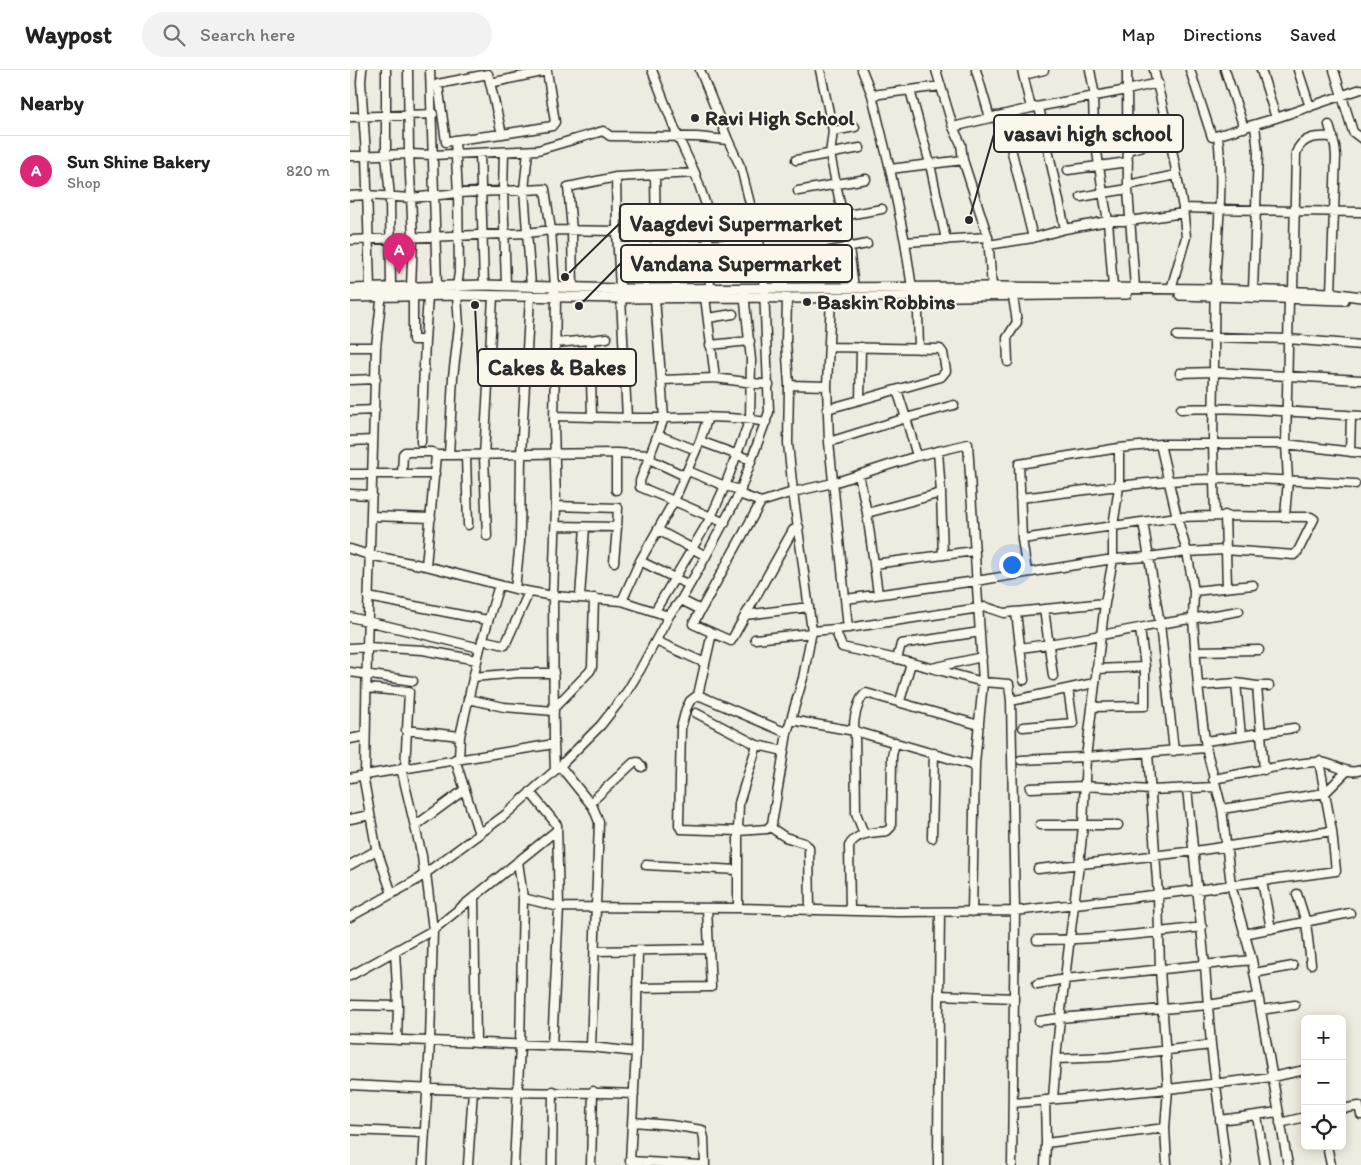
<!DOCTYPE html>
<html lang="en">
<head>
<meta charset="utf-8">
<style>
	:root { --surface:#fff; --page:#f2f2f2; --text:#222; --muted:#767676; --line:#e0e0e0; --accent:#db2777 }
	body { margin:0; font-family:Itim,sans-serif; background:var(--page); color:var(--text) }
	.controls { position:absolute; right:15px; bottom:15px; display:grid; overflow:hidden; border-radius:8px; box-shadow:0 2px 12px #0003 }
	.controls button { width:45px; height:45px; display:grid; place-items:center; padding:0; border:0; border-bottom:1px solid var(--line); background:var(--surface); color:var(--text); font:25px sans-serif }
	.you { position:absolute; left:661px; top:494px; width:18px; height:18px; margin:-12px; border:4px solid #fff; border-radius:50%; background:#1a73e8; box-shadow:0 0 0 8px #1a73e833 }
	.badge { display:grid; place-items:center; width:32px; height:32px; border-radius:50%; background:var(--accent); color:#fff; font-size:16px; font-weight:700 }
	.pin { position:absolute; translate:-50% -41px; filter:drop-shadow(0 1px 2px #0008) }
	.pin::after { content:''; position:absolute; top:26px; width:18px; height:15px; background:inherit; clip-path:polygon(0 0,100% 0,50% 100%) }
	.list { margin:0; padding:0; list-style:none }
	h2 { display:flex; justify-content:space-between; align-items:center; height:65px; margin:0; padding:0 20px; font-size:21px }
	h2 small { font-size:16px; font-weight:400; color:var(--muted) }
	.list li { display:grid; grid-template-columns:32px 1fr auto; gap:15px; align-items:center; box-sizing:border-box; height:70px; padding:0 20px; border-top:1px solid var(--line) }
	.list b { display:block; font-size:19px; white-space:nowrap }
	.list p { margin:0; font-size:16px; white-space:nowrap; color:var(--muted) }
	.list em { font-size:16px; font-style:normal; color:var(--muted) }
	.icon { flex:none; width:28px; height:28px; fill:none; stroke:currentColor; stroke-width:2; stroke-linecap:round; stroke-linejoin:round }
	.map { position:relative; flex:none; width:1011px; height:1095px; overflow:hidden }
	header { display:flex; align-items:center; gap:30px; box-sizing:border-box; height:70px; padding:0 25px; background:var(--surface); border-bottom:1px solid var(--line) }
	header strong { font-size:24px }
	nav { display:flex; gap:28px; margin-inline-start:auto; font-size:18px }
	.search { width:350px; height:45px; background:var(--page); display:flex; align-items:center; gap:12px; box-sizing:border-box; padding:0 18px; border-radius:28px; color:var(--muted); font-size:19px }
	main { display:flex }
	aside { flex:1; background:var(--surface) }
	.map>svg:first-child { display:block }
</style>
</head>
<body>
<header>
<strong>Waypost</strong>
<div class="search"><svg class="icon" aria-label="search" viewBox="0 0 24 24"><circle cx="10" cy="10" r="6"/><path d="M15 15l6 6"/></svg>Search here</div>
<nav><a>Map</a><a>Directions</a><a>Saved</a></nav>
</header>
<main>
<aside>
<h2>Nearby<small></small></h2>
<ul class="list">
<li><span class="badge">A</span><div><b>Sun Shine Bakery</b><p>Shop</p></div><em>820 m</em></li>
</ul>
</aside>
<div class="map">
<svg width="1011" height="1095" viewBox="0 0 1011 1095">
	<rect width="100%" height="100%" fill="#eeebe0"/>
	<filter id="ink" filterUnits="userSpaceOnUse"><feTurbulence type="fractalNoise" baseFrequency=".02" numOctaves="2"/><feDisplacementMap in="SourceGraphic" scale="10" xChannelSelector="R" yChannelSelector="G"/><feConvolveMatrix kernelMatrix="1 2 1 2 8 2 1 2 1" color-interpolation-filters="sRGB"/></filter>
	<g filter="url(#ink)">
		<g fill="none" stroke-linecap="round" stroke-linejoin="round">
			<g stroke="#2b2b2b" stroke-width="11">
				<path id="minor" d="M 12,0 L 11,12 L 16,85 L 20,218
					M 36,0 L 36,85 L 40,127 L 41,218
					M 58,0 L 59,84 L 63,168 L 61,217
					M 80,0 L 87,216
					M 302,0 L 328,67 L 345,103 L 357,138 L 360,219
					M 470,0 L 483,61 L 480,84 L 499,177 L 504,218
					M 512,0 L 522,25 L 540,99
					M 586,0 L 603,57 L 681,38 L 745,26
					M 626,0 L 640,48
					M 672,0 L 681,38
					M 740,0 L 745,26 L 777,20 L 778,119 L 785,218
					M 777,0 L 777,20 L 808,13
					M 804,0 L 820,69 L 833,138 L 836,167 L 821,219
					M 840,0 L 862,67 L 926,48 L 1011,19
					M 875,0 L 894,58
					M 911,0 L 926,48
					M 948,0 L 960,37
					M 984,0 L 1003,62 L 1011,68
					M 674,5 L 694,0
					M 140,13 L 197,1 L 205,52 L 202,56 L 152,64
					M 560,20 L 580,94 L 596,170
					M 522,25 L 591,16
					M 743,26 L 744,61 L 753,123 L 778,119
					M 689,37 L 715,159
					M 0,47 L 83,44
					M 979,55 L 985,76 L 986,86 L 981,223
					M 603,57 L 611,74 L 613,90 L 638,167 L 642,217
					M 483,61 L 505,57
					M 713,66 L 779,56
					M 105,70 L 152,64 L 138,4 L 88,14 L 96,72 L 105,70 L 108,123 L 109,202 L 107,217
					M 778,80 L 820,69
					M 178,81 L 174,120 L 181,216
					M 154,82 L 153,121 L 156,215
					M 130,83 L 134,215
					M 0,86 L 59,84 L 83,85 L 188,80 L 253,61 L 260,66 L 347,67 L 378,70
					M 446,90 L 510,78
					M 718,100 L 778,92
					M 305,105 L 345,103
					M 778,115 L 826,105
					M 448,121 L 516,109
					M 0,126 L 16,125 L 61,128 L 108,123 L 195,119 L 201,160 L 205,217 L 204,223
					M 731,127 L 753,123 L 758,151 L 763,218
					M 833,138 L 945,141 L 1011,142
					M 456,152 L 532,139
					M 683,168 L 715,159 L 758,151 L 780,151 L 833,143
					M 0,170 L 177,163 L 201,160 L 267,161
					M 555,172 L 540,99 L 613,90
					M 638,175 L 683,168 L 659,70 L 653,65 L 646,46
					M 306,176 L 409,173
					M 268,177 L 306,176 L 305,105 L 266,107 L 267,161 L 270,219
					M 454,186 L 517,174
					M 223,218 L 222,160 L 218,117 L 266,107
					M 903,220 L 908,83 L 905,55
					M 943,221 L 946,83 C 952,66 967,66 983,67
					M 63,227 L 63,270 L 75,270 L 71,372
					M 355,227 L 365,308
					M 271,228 L 277,348 L 314,348 L 305,228
					M 358,248 L 383,244
					M 827,266 L 938,269 L 1011,275
					M 75,270 L 78,227
					M 205,273 L 240,270
					M 360,275 L 400,271
					M 0,277 L 26,277
					M 479,277 L 590,279 L 593,283 L 596,301 L 591,307 L 510,330 L 511,277
					M 569,279 L 568,243 L 562,227 L 562,218 L 555,172 L 638,167
					M 658,292 L 657,268 L 667,252 L 663,227
					M 830,303 L 864,302 C 864,273 864,245 865,217 C 867,167 874,116 868,66
					M 0,310 L 26,309
					M 312,310 L 365,308 L 419,315
					M 1011,310 L 864,302 L 863,373 L 865,446 L 827,447 L 810,374 L 936,374 L 1011,383
					M 439,315 L 477,316 L 481,228
					M 604,335 L 556,348 L 567,386 L 618,374 L 633,612 L 659,614 L 661,631 L 665,841 L 662,1095
					M 477,339 L 510,330
					M 831,339 C 891,336 951,343 1011,346
					M 0,341 L 25,340
					M 205,346 L 242,347 L 240,270 L 257,268
					M 242,347 L 277,348
					M 358,347 L 350,371 L 324,431 L 290,417 L 290,411 L 314,348 C 348,347 382,346 416,352
					M 308,365 L 346,380
					M 0,371 L 23,370
					M 350,371 L 401,390
					M 479,372 L 556,348 L 547,320
					M 769,378 L 769,417 L 763,456 L 763,489 L 755,533 L 736,687 L 733,756 L 729,795 L 710,948 L 858,935 L 908,927
					M 588,381 L 591,423 L 593,485
					M 1000,382 L 1001,346
					M 99,385 L 266,383 L 301,385
					M 116,386 L 118,455
					M 299,389 L 335,406
					M 338,401 L 375,416 L 391,420
					M 0,404 L 85,404
					M 52,404 L 53,384 L 55,382 L 82,382 L 86,385
					M 509,405 L 517,443
					M 266,420 L 266,383
					M 591,423 L 517,443 L 524,494 L 624,481
					M 0,424 L 22,425
					M 389,424 L 411,432 L 443,422 L 483,413 L 567,386
					M 670,428 C 734,421 799,410 864,409 C 911,408 958,411 1005,414
					M 411,432 L 343,554 L 381,571 L 443,460 L 449,457
					M 875,445 L 877,517
					M 21,446 L 81,448
					M 935,446 L 938,410 L 936,374 L 939,228
					M 793,452 L 810,554 L 824,681
					M 206,456 L 267,457 L 268,438 L 206,436
					M 308,460 L 356,486
					M 137,466 L 134,386 L 143,227
					M 672,469 L 827,447 L 837,482 L 844,521 L 843,549 L 848,616 L 856,678 L 872,739 L 881,815 L 902,890 L 938,1095
					M 0,479 L 19,485 L 76,496 L 165,519 L 203,526 L 272,531 L 315,545 L 320,544
					M 264,492 L 267,457
					M 524,494 L 528,524
					M 76,496 L 86,385 L 99,385 L 103,307 L 109,256 L 107,225
					M 677,502 L 672,469 L 669,394 L 769,378 L 810,374
					M 339,515 L 290,491 L 324,431 L 375,453
					M 165,519 L 170,472 L 171,384 L 180,227
					M 844,521 L 903,515
					M 18,527 L 137,550
					M 230,527 L 235,457
					M 496,529 L 626,511 L 763,489 L 798,487 L 837,482 L 875,480 L 944,485 L 948,481 L 964,449 L 961,447 L 865,446
					M 331,530 L 351,540
					M 272,531 L 290,491
					M 694,539 L 703,606
					M 305,541 L 361,447 L 375,416 L 400,349 L 401,290 L 394,223
					M 666,542 L 674,610
					M 395,545 L 459,537
					M 0,547 L 130,578
					M 498,558 L 636,537 L 654,543 L 755,533
					M 485,559 L 492,577 L 547,589 L 551,574 L 630,562
					M 462,561 L 498,558 L 479,372 L 477,316
					M 362,563 L 348,625 L 437,663
					M 405,569 L 462,563
					M 132,570 L 155,575 L 179,522
					M 306,571 L 355,593
					M 0,578 L 17,577 L 26,277 L 32,222
					M 670,578 C 717,572 763,563 810,554 C 836,549 863,546 889,541
					M 846,581 L 909,580
					M 547,589 L 633,612 L 625,693 L 622,842
					M 582,598 L 632,587
					M 746,599 L 795,597
					M 0,602 L 63,611
					M 123,607 L 168,603 L 204,603
					M 886,613 L 891,666
					M 848,616 L 886,613 L 907,616 L 919,616
					M 907,616 L 914,700
					M 17,618 L 59,622 L 55,698
					M 348,625 L 340,631 L 336,639 L 331,658 L 329,755 L 331,759 L 388,761 L 388,838
					M 118,629 L 154,637 L 204,641
					M 550,631 L 561,593
					M 661,631 L 744,613
					M 742,637 L 795,636 L 795,597 L 790,559
					M 204,638 L 240,601 L 242,597 L 244,528
					M 346,643 L 407,675 L 434,681
					M 441,650 L 505,661 L 506,743 L 514,764
					M 673,657 L 723,653 L 718,619
					M 56,660 L 110,666 L 109,689
					M 110,666 L 130,578 L 149,515
					M 0,669 L 15,666
					M 856,671 L 944,658
					M 204,674 L 205,700
					M 407,675 L 389,733 L 388,761 L 417,759 L 422,754 L 437,663 L 453,608 L 462,561 L 443,422 L 438,373 L 439,315 L 436,272 L 437,228
					M 798,683 L 808,825 L 810,899 L 818,1019 L 815,1058 L 817,1095
					M 105,689 L 129,764
					M 671,690 L 736,687 L 856,678
					M 210,696 L 243,737 L 249,752 L 241,977
					M 625,696 L 505,661 C 502,653 508,628 516,623 L 629,655
					M 51,698 L 72,786 L 74,804
					M 13,705 L 26,777 L 42,824
					M 15,705 L 204,674 L 203,526 L 206,436 L 204,352 L 206,227
					M 0,708 L 15,705 L 17,577 L 73,580 L 127,590
					M 863,709 C 897,703 932,694 967,692 C 983,691 995,706 1011,700
					M 680,718 L 734,716 L 801,720 L 865,717
					M 837,718 L 855,896 L 861,975 L 876,1095
					M 180,722 L 207,755 L 209,837 L 202,976
					M 240,733 L 283,693 L 288,692 L 292,697
					M 872,739 L 975,723 L 997,701
					M 0,749 L 20,745
					M 690,755 L 768,755
					M 65,756 L 114,720
					M 420,757 L 435,767 L 454,773 L 459,777 L 460,841
					M 582,768 L 584,683
					M 0,795 L 27,780
					M 296,795 L 387,800
					M 688,799 L 845,781 L 982,761
					M 912,811 L 921,859
					M 947,824 L 956,852 L 961,894
					M 124,827 L 126,973
					M 173,828 L 209,837 L 388,838 L 548,842 L 665,841 L 846,820 L 986,801 L 982,761 L 969,691
					M 500,841 L 499,776 C 506,762 524,763 537,761 L 541,757 L 542,686 L 545,672
					M 590,842 L 589,925 L 664,928
					M 0,847 L 65,811 L 155,745 L 210,696 L 251,655 L 276,623 L 290,600 L 320,544 L 331,530 L 356,486 L 389,424 L 419,342 L 414,218 L 409,169 L 391,98 L 378,70 L 350,0
					M 894,864 L 1000,843
					M 687,870 C 742,870 797,864 852,857
					M 288,880 L 286,982 L 280,1091 L 350,1095
					M 45,881 L 48,936 L 47,970
					M 245,881 L 359,879 L 357,839
					M 904,903 L 943,896
					M 0,906 L 83,860 L 207,760
					M 687,914 L 715,909 L 902,890
					M 287,918 L 361,917 L 359,879
					M 0,935 L 48,936
					M 911,940 L 945,935
					M 689,951 L 710,948 L 706,989
					M 0,968 L 241,977 L 286,982
					M 0,1015 C 55,1018 110,1020 165,1022 C 205,1023 245,1022 284,1024
					M 703,1029 L 706,989 L 759,987 L 861,975
					M 695,1030 L 696,1073 L 815,1058
					M 664,1033 L 818,1019 L 922,1007 L 955,1000
					M 992,1039 L 1009,1036 L 1011,1045
					M 907,1046 L 915,1095
					M 870,1050 L 928,1042
					M 283,1052 L 320,1055 L 352,1060 L 354,1068 L 355,1095
					M 930,1053 L 955,1047
					M 0,1060 L 75,1063
					M 977,1076 L 981,1095
					M 73,1095 L 80,971 L 83,860 L 76,803
					M 118,1095 L 123,1020
					M 164,1095 L 170,975 L 173,828 L 168,791
					M 202,1095 L 203,1021
					M 241,1095 L 243,1021
					M 588,1095 L 589,925
					M 695,1095 L 696,1073"/>
			</g>
			<g stroke="#2b2b2b" stroke-width="12">
				<path id="major" d="M 0,219 L 134,215 L 270,219 L 642,217 L 865,219 L 981,223 L 1011,227
					M 830,225 L 994,230
					M 0,227 L 107,225 L 271,228 L 394,227 L 437,228 L 777,224"/>
			</g>
			<use href="#minor" stroke="#fbf7ec" stroke-width="8"/>
			<use href="#major" stroke="#fbf7ec" stroke-width="9"/>
		</g>
	</g>
	<g fill="#2b2b2b" stroke="#fbf7ec" stroke-width="2">
		<circle cx="345" cy="48" r="5"/>
		<circle cx="457" cy="232" r="5"/>
	</g>
	<g text-anchor="middle" stroke-width="4" stroke-linejoin="round" paint-order="stroke">
		<g font-size="21" font-weight="bold" fill="#2b2b2b" stroke="#fbf7ec" text-anchor="start">
			<text x="355" y="55">Ravi High School</text>
			<text x="467" y="239">Baskin Robbins</text>
		</g>
	</g>
	<path fill="none" stroke="#2b2b2b" stroke-width="2" d="M619 150L644 64M215 207L270 153M229 236L271 193M125 235L128 298"/>
	<g fill="#2b2b2b" stroke="#fbf7ec" stroke-width="2">
		<circle cx="619" cy="150" r="5"/>
		<circle cx="215" cy="207" r="5"/>
		<circle cx="229" cy="236" r="5"/>
		<circle cx="125" cy="235" r="5"/>
	</g>
	<g fill="#fbf7ec" stroke="#2b2b2b" stroke-width="2">
		<rect x="644" y="45" width="189" height="37" rx="5"/>
		<rect x="270" y="134" width="232" height="37" rx="5"/>
		<rect x="271" y="175" width="231" height="37" rx="5"/>
		<rect x="128" y="279" width="158" height="37" rx="5"/>
	</g>
	<g font-size="22" text-anchor="middle" font-weight="bold" fill="#2b2b2b">
		<text x="738" y="71">vasavi high school</text>
		<text x="386" y="161">Vaagdevi Supermarket</text>
		<text x="386" y="201">Vandana Supermarket</text>
		<text x="207" y="305">Cakes &amp; Bakes</text>
	</g>
</svg>
<div class="controls">
<button>+</button>
<button>−</button>
<button><svg class="icon" aria-label="locate" viewBox="0 0 24 24"><circle cx="12" cy="12" r="6"/><path d="M12 2v4M12 18v4M2 12h4M18 12h4"/></svg></button>
</div>
<div class="you"></div>
<div class="pin badge" style="left:49px;top:204px">A</div>
</div>
</main>
</body>
</html>
